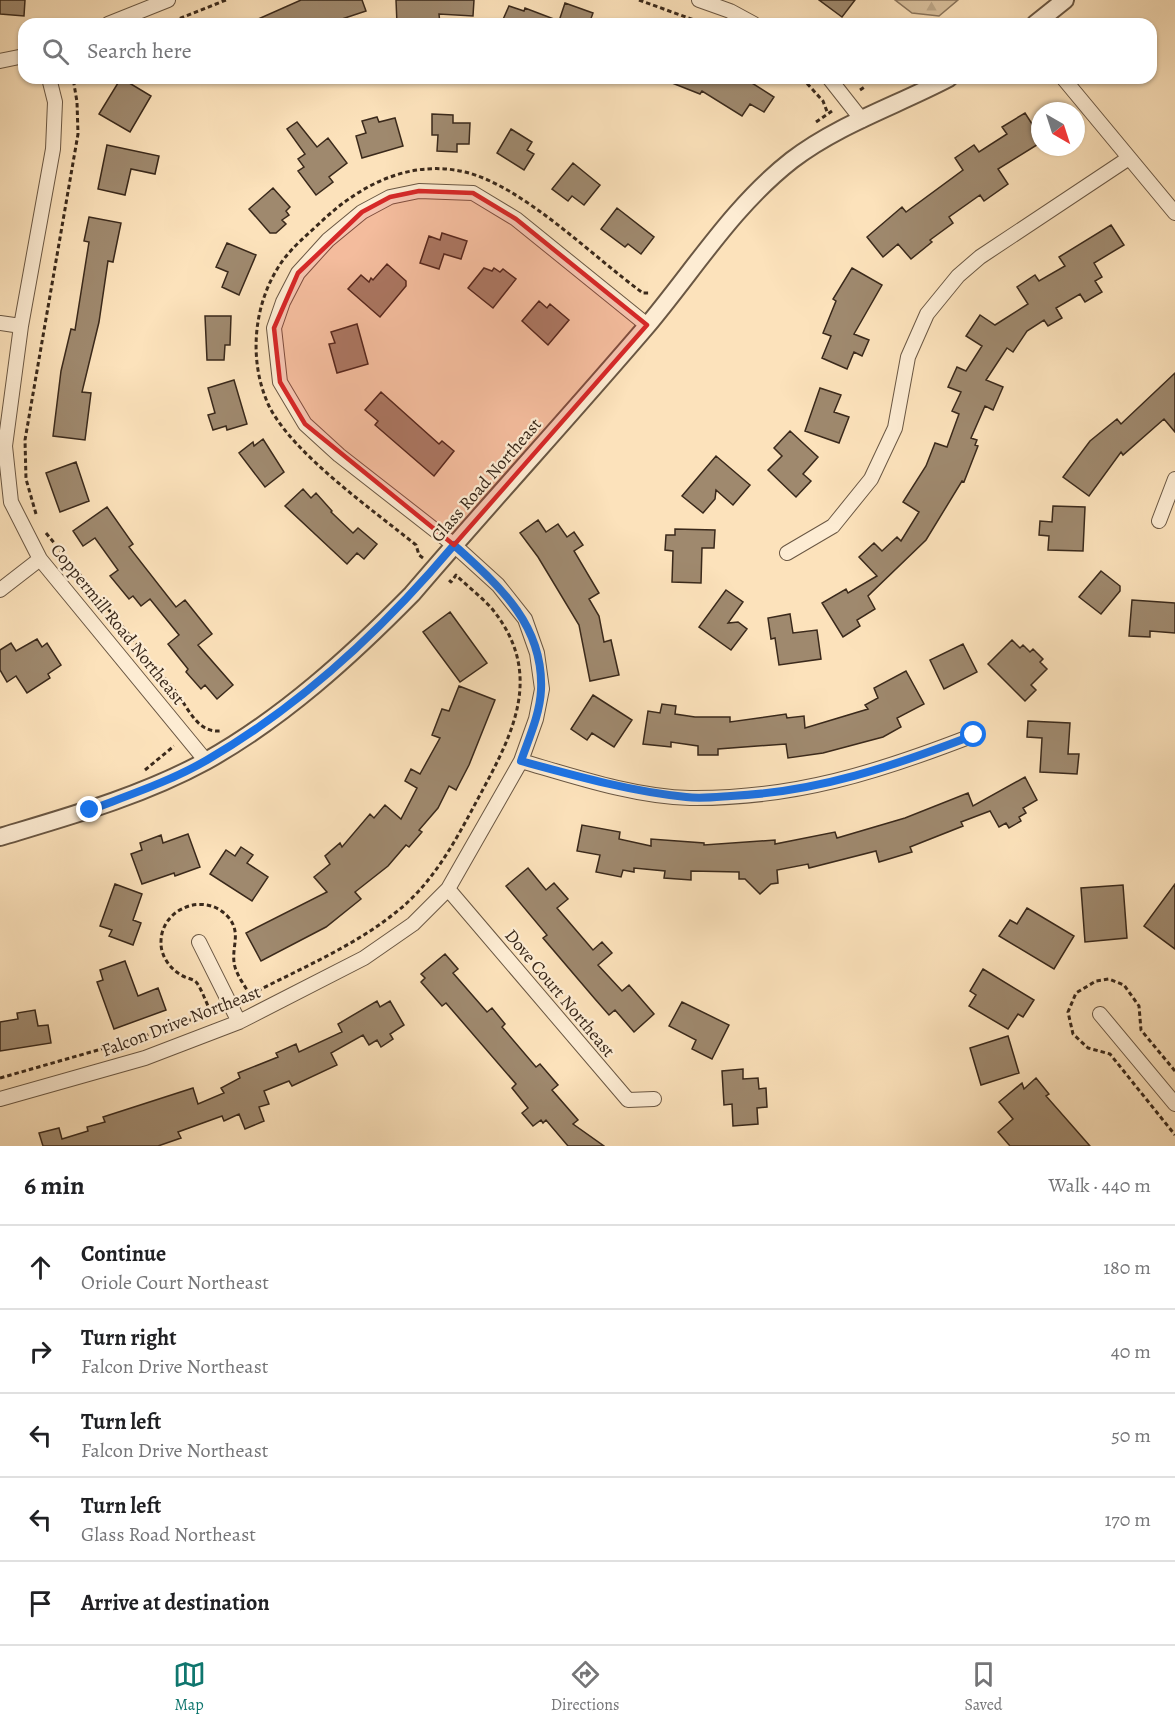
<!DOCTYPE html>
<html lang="en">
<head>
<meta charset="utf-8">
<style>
	:root { --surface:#fff; --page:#f2f2f2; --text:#202124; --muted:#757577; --line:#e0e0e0; --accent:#0f766e }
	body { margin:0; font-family:Alegreya,serif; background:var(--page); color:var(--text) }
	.compass { position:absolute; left:1031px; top:102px; width:54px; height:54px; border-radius:50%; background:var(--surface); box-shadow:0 2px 4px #0004; rotate:141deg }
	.stop { position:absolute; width:18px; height:18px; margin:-14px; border:4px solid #1a73e8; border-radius:50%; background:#fff }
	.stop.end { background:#1a73e8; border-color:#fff; box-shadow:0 2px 6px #0008 }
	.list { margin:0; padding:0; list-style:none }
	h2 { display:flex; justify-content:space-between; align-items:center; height:78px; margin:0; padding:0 24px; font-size:26px }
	h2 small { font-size:20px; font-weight:400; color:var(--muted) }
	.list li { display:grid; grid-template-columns:39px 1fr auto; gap:18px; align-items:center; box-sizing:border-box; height:84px; padding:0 24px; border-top:2px solid var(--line) }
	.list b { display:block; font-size:22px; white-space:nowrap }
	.list p { margin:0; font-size:20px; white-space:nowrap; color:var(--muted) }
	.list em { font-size:20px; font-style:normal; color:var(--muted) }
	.icon { flex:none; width:33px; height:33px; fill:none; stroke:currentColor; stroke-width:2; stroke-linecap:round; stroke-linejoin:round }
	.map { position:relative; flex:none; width:1175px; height:1146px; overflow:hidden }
	.search { position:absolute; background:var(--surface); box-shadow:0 2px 4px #0004; left:18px; right:18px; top:18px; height:66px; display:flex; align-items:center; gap:15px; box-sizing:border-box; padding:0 21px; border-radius:18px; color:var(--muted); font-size:22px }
	.sheet { height:498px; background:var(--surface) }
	nav { display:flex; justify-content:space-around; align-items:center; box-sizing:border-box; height:84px; border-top:2px solid var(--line); background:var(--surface); font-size:16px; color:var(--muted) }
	nav a { display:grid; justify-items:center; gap:3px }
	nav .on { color:var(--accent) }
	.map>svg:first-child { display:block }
</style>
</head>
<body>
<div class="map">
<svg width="1175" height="1146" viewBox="0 0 1175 1146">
	<defs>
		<pattern id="forest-firs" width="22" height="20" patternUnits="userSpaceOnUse" patternTransform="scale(1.5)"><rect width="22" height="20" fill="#dbc3a0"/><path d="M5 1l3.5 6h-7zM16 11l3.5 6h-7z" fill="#bda889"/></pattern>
	</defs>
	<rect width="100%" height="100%" fill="#fce2bb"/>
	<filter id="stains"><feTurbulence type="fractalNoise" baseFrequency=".00333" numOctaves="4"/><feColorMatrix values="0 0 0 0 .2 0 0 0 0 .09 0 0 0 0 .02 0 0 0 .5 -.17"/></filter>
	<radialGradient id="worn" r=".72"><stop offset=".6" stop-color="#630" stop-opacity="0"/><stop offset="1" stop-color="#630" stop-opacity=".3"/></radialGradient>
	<path fill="url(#forest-firs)" stroke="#8a765e" stroke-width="1.5" d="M 895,0 L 958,0 L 939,16 L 912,13 Z"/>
	<path fill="#9f896e" stroke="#3a291b" stroke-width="1.5" d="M 0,0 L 25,0 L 24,16 L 0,14 Z
		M 301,0 L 362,0 L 366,11 L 327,24 L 247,24 Z
		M 396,0 L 474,0 L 473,16 L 439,14 L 440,24 L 397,24 Z
		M 819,0 L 855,0 L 842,17 Z
		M 565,3 L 593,13 L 589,24 L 501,24 L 509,6 L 524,11 L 525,8 L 559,21 Z
		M 121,78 L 151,96 L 130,132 L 99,114 Z
		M 744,78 L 774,97 L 764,112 L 750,104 L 742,116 L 702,91 L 700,94 L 662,79 Z
		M 1025,113 L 1032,124 L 1040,119 L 1040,143 L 998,169 L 1008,184 L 984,201 L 980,195 L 949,217 L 953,223 L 930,240 L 932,242 L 911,259 L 898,244 L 883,257 L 867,237 L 902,207 L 906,212 L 963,170 L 955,158 L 974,145 L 979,152 L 1007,134 L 1002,127 Z
		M 432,114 L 453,115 L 453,123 L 470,123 L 469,144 L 457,144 L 457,152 L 437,151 L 438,135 L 432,135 Z
		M 377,117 L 379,122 L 395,118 L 403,146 L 362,158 L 356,136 L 366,133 L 362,121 Z
		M 297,122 L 317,147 L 328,138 L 347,163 L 329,177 L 333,182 L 316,195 L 298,171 L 304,167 L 298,159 L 305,154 L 287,129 Z
		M 511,129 L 532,142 L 527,150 L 534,154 L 524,170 L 497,153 Z
		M 107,145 L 159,156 L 155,174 L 131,169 L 125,195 L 98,189 Z
		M 573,163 L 600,185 L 584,205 L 572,196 L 568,201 L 552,189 Z
		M 273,188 L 290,207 L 286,211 L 289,215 L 282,220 L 286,224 L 276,233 L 270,233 L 249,209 Z
		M 617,208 L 654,237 L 641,254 L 628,244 L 625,247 L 601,229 Z
		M 89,217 L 121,223 L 113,262 L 108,261 L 99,322 L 82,392 L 91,393 L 85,440 L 53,436 L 61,371 L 71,329 L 75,330 L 89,242 L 84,241 Z
		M 1111,225 L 1124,245 L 1094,263 L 1102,277 L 1095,281 L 1102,292 L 1085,302 L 1080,294 L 1056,308 L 1062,318 L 1048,326 L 1044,320 L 1027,331 L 1013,352 L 1007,348 L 986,380 L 1003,387 L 993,410 L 985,406 L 971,438 L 977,440 L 975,445 L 978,446 L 964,482 L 962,481 L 926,540 L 868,596 L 875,609 L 857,620 L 860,626 L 843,637 L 822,603 L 846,589 L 848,593 L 877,576 L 859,557 L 874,543 L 882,551 L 897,537 L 901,541 L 919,512 L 903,502 L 926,466 L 935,443 L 947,447 L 959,414 L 952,411 L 961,392 L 948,387 L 957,367 L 966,371 L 982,346 L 966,336 L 980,315 L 995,325 L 1028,304 L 1017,287 L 1035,275 L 1039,281 L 1065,266 L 1059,257 Z
		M 442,233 L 467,241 L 461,259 L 444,254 L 439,269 L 420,263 L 429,236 L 440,240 Z
		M 227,243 L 256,255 L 239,295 L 222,287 L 228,272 L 216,267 Z
		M 387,264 L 406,281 L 406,286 L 380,317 L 348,289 L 361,275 L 369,282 L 371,278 L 373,280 Z
		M 484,268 L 492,271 L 494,268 L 500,272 L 503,269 L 516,279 L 493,308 L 468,288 Z
		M 852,268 L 882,285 L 854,334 L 869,340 L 862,356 L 854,352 L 847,369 L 822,358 L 831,336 L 823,333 L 836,301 L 833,299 Z
		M 539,301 L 547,308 L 550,304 L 569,320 L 548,345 L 522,321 Z
		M 205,316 L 231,316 L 230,345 L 225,345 L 224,360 L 207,360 Z
		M 357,324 L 368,364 L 337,373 L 329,344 L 335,343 L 331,332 Z
		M 1175,373 L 1175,432 L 1164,419 L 1123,455 L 1121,452 L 1089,496 L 1063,477 L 1090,441 L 1117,419 L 1121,424 Z
		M 234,380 L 247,424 L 227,430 L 226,426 L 213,430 L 208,415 L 215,413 L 208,388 Z
		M 820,388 L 841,395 L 834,412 L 849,417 L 839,443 L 805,431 Z
		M 381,392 L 439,444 L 442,441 L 454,451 L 434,476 L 375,425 L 378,421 L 365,410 Z
		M 790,431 L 818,457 L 803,474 L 811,481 L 796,497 L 768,470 L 782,456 L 774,448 Z
		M 263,439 L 284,472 L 265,487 L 239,453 L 253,442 L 254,446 Z
		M 716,456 L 750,485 L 733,505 L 716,490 L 715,499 L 703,513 L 682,496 Z
		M 76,462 L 89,501 L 60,512 L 46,473 Z
		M 303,489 L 311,498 L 316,493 L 332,511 L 331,512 L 353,533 L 358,528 L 377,544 L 364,559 L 357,553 L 347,564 L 285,506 Z
		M 1053,506 L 1085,507 L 1083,551 L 1048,550 L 1049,536 L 1039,535 L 1040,521 L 1052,522 Z
		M 107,507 L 133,544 L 129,547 L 176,607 L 185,600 L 212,634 L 198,645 L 233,685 L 217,699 L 205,685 L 201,689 L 186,672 L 188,669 L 168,644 L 179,635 L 150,599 L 141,606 L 133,596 L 129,599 L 110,576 L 118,570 L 95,538 L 83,546 L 73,531 Z
		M 538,520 L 546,532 L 558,524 L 567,537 L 574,532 L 583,545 L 574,551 L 599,593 L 589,599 L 599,616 L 604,642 L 611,640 L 619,675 L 590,681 L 579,625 L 538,557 L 520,533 Z
		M 675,529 L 715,530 L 714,548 L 702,548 L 701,583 L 672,582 L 673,551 L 665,550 L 666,535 L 675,535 Z
		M 1101,571 L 1120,586 L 1120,591 L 1101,614 L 1079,597 Z
		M 726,590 L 743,602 L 728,623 L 738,622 L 747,629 L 731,650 L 699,627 Z
		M 1132,600 L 1175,603 L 1175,633 L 1150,631 L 1150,637 L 1129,636 Z
		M 450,612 L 487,663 L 460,682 L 423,632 Z
		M 790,614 L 793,633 L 817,630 L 821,659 L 779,665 L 775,638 L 771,639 L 768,618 Z
		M 37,639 L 42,647 L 47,643 L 61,665 L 48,674 L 50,678 L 27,693 L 16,676 L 7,682 L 0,670 L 0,650 L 11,643 L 16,651 Z
		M 1012,640 L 1020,648 L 1023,645 L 1030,652 L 1033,649 L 1043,659 L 1040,662 L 1047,669 L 1031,685 L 1036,690 L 1025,701 L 988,664 Z
		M 963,644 L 977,672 L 944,689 L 930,660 Z
		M 906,671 L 924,704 L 897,718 L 901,727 L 883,737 L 823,753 L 788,758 L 786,744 L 718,749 L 718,755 L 698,755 L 698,746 L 671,742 L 671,747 L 643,744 L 648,711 L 660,713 L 662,704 L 676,706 L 675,714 L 695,717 L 730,717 L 730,722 L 786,714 L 787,718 L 804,716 L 805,728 L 868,709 L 865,705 L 878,698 L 874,688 Z
		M 459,686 L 495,700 L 469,765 L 456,790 L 449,786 L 438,808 L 419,830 L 422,832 L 409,847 L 406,845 L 388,866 L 355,892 L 361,899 L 326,927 L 261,961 L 246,933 L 327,892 L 314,877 L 330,864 L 325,856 L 340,843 L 342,847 L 370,814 L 374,818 L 385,805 L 401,819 L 417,788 L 405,781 L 411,769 L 420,774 L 440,738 L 432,735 L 442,709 L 449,711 Z
		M 593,695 L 632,720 L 614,747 L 592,733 L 587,740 L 571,729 Z
		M 1028,721 L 1070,723 L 1068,754 L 1079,754 L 1077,774 L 1040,772 L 1042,738 L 1027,737 Z
		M 1025,777 L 1037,800 L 1023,808 L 1026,813 L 1019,817 L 1021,821 L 1009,828 L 1006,823 L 999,827 L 990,811 L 961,822 L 963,826 L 910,847 L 912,852 L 879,862 L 876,851 L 809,868 L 808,864 L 777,870 L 778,883 L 771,884 L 760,894 L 745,879 L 739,879 L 739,872 L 691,871 L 691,880 L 664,878 L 665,871 L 634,868 L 634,872 L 623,870 L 621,877 L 596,872 L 600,855 L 577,851 L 582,825 L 620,832 L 619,839 L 651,846 L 651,839 L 704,843 L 704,845 L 775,840 L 775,844 L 835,832 L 837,838 L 905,818 L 968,793 L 973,806 Z
		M 188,834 L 200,867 L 175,876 L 174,873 L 142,884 L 131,854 L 142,850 L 140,843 L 161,835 L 163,843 Z
		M 241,847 L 253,855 L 247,863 L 268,877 L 252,901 L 210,874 L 226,850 L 235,856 Z
		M 528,868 L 546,890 L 554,883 L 568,899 L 557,908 L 593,950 L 602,942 L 612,953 L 598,965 L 622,991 L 629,985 L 654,1014 L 634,1032 L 615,1010 L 609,1015 L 595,999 L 543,938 L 547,935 L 506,886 Z
		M 115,884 L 142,894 L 133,920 L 141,923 L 133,945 L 109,936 L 112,930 L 100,926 Z
		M 1175,884 L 1175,949 L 1144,926 Z
		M 1123,885 L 1127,938 L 1085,942 L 1081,888 Z
		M 1027,908 L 1074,936 L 1054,969 L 999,936 L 1010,920 L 1017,924 Z
		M 445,954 L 458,969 L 453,973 L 487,1012 L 492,1008 L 505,1024 L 502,1027 L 536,1067 L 540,1064 L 558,1085 L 552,1090 L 578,1120 L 573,1124 L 604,1146 L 568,1146 L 546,1120 L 543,1123 L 541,1120 L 533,1126 L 522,1113 L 528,1108 L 512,1088 L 516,1084 L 446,1003 L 442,1006 L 421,982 L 425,978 L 421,974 Z
		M 125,961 L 138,996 L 158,988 L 166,1010 L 114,1029 L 97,982 L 103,980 L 100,970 Z
		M 983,969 L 1034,1000 L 1023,1017 L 1018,1014 L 1008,1029 L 969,1006 L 976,995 L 970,991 Z
		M 377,1001 L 380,1007 L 390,1001 L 404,1025 L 390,1034 L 393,1039 L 381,1047 L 377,1040 L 369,1045 L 363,1035 L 331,1053 L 337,1065 L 292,1086 L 289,1081 L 264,1091 L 269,1104 L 259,1107 L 264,1121 L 245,1129 L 239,1114 L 224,1121 L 222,1116 L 178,1132 L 181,1138 L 158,1146 L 43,1146 L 39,1133 L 59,1128 L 62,1139 L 88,1131 L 87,1127 L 105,1122 L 103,1117 L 193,1088 L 198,1104 L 224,1093 L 221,1088 L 240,1078 L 238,1073 L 278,1057 L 276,1053 L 296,1044 L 299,1052 L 342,1032 L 338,1024 Z
		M 682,1002 L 729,1025 L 712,1059 L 692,1049 L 696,1040 L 669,1026 Z
		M 35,1010 L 38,1026 L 48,1025 L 51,1043 L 0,1051 L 0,1022 L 18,1019 L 17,1013 Z
		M 1008,1036 L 1019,1073 L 981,1085 L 970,1048 Z
		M 743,1069 L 743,1079 L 758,1078 L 759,1089 L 766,1088 L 767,1107 L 757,1108 L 758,1124 L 733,1126 L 732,1104 L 724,1105 L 722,1071 Z
		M 1036,1078 L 1049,1094 L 1046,1096 L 1090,1146 L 1010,1146 L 998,1132 L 1013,1119 L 999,1102 L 1022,1083 L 1024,1089 Z"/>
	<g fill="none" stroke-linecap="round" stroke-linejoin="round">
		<g stroke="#6a5743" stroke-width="16">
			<path id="minor" d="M 699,0 L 730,11 L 754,24
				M 108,24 L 168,0
				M 0,61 L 24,56
				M 49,78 L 55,102 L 53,149 L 21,326 L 5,446 L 11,502 L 40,559 L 206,761
				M 829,78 L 862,120
				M 1063,78 L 1175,213
				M 0,323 L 21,326
				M 1159,521 L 1175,479
				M 787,553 L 833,526 L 871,479 L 895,428 L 908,357 L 927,314 L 958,276 L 980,257 L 1129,158
				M 0,590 L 40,559
				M 521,761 C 573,776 635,797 690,798 C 794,799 879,772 974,735
				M 448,889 L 628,1100 L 654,1099
				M 199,942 L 239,1022
				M 1100,1014 L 1175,1104
				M 0,1099 L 145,1058 L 239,1022 L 364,958 L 413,924 L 448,889 L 521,761 L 536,719 L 542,689 L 537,653 L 525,619 L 498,585 L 454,545 L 339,455 L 305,424 L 280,382 L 274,328 L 283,302 L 298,273 L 328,240 L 362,212 L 390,197 L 419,191 L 473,193 L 516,219 L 647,325"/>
		</g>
		<g stroke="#6a5743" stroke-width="20">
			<path id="tertiary" d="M 1035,24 L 1065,0
				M 0,837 C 70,816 142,796 206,761 C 283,718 351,656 412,594 C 489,504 569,417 646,327 C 694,270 733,206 792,160 C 839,124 898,105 949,78"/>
		</g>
		<path stroke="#3a291b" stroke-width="3" stroke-dasharray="4.5 3" stroke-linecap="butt" d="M 639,0 L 705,24
			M 166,24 L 226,0
			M 802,78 L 823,101 L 828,114
			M 860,90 L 866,86
			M 816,122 L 832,111
			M 36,514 L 26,479 L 25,440 L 78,134 L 77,102 L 73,78
			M 46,533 L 176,692 C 189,709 197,733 221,731
			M 423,558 L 419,555 L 416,545 C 373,510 293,454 269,406 C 248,361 253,304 281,263 C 292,247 307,235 322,221 C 360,185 410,159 465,172 C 523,186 593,257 643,293 L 651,293
			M 145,770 L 174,746
			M 244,998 C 294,971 350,949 395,913 C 431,885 452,847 473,808 C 508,742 548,679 493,610 C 482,597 468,587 456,575 L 451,582 L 447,578
			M 211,1012 C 206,1003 203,992 197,983 C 194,979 189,979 185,977 C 171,971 160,956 161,941 C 162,907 207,891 229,918 C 241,933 232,946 234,962 C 235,973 245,986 250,995
			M 1175,1071 L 1141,1030 L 1139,1006 L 1124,985 L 1109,979 L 1096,981 L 1076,993 L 1068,1012 L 1073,1034 L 1088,1048 L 1110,1054 L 1175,1135
			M 0,1078 L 133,1040 L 210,1013"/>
		<use href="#minor" stroke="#fdecd3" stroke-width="14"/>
		<use href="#tertiary" stroke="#fdecd3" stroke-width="16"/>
	</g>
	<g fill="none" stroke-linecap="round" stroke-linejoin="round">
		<path stroke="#1a73e8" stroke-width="8" d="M 90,810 C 129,795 171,781 207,760 C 302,705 383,629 454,545 C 498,585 544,624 541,690 C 540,714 529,738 521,761 C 576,776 629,791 686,797 C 700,799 717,797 731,796 C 818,792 894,766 974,735"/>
	</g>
	<path fill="#d62828" fill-opacity="0.2" stroke="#d62828" stroke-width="4.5" stroke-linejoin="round" d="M 419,191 L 473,193 L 516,219 L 647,325 L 454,545 L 305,424 L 280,382 L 274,328 L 298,273 L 362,212 L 390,197 Z"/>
	<g text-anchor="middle" stroke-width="4.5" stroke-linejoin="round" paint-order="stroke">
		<g font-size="18" fill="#3a291b" stroke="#fdecd3">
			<text transform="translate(486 480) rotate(-49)" y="6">Glass Road Northeast</text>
			<text transform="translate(118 624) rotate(51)" y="6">Coppermill Road Northeast</text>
			<text transform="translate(560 993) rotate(50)" y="6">Dove Court Northeast</text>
			<text transform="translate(181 1021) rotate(-21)" y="6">Falcon Drive Northeast</text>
		</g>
	</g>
	<rect width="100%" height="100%" filter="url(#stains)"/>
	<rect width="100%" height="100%" fill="url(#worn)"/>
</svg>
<svg class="compass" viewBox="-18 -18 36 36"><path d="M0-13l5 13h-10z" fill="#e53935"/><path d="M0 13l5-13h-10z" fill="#757577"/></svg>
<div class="stop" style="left:974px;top:735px"></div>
<div class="stop end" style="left:90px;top:810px"></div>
<div class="search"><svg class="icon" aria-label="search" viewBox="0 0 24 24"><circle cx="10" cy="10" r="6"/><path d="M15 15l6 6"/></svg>Search here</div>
</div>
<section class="sheet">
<h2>6 min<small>Walk · 440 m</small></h2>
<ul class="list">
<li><svg class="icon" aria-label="ahead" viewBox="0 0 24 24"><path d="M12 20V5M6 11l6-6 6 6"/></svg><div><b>Continue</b><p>Oriole Court Northeast</p></div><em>180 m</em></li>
<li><svg class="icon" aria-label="right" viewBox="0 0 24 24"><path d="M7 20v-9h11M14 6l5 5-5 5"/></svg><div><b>Turn right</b><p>Falcon Drive Northeast</p></div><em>40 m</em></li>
<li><svg class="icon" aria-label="left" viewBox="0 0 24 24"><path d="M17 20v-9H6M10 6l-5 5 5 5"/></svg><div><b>Turn left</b><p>Falcon Drive Northeast</p></div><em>50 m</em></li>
<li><svg class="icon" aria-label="left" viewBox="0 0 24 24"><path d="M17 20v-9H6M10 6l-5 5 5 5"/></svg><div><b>Turn left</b><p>Glass Road Northeast</p></div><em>170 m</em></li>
<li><svg class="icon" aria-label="arrive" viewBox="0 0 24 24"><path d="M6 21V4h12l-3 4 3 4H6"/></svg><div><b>Arrive at destination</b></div></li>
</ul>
</section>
<nav>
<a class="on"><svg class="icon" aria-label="map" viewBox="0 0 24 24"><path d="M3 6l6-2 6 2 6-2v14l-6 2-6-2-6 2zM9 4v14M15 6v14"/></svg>Map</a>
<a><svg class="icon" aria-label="directions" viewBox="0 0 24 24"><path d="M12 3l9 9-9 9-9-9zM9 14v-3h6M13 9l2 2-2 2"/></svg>Directions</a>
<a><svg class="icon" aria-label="saved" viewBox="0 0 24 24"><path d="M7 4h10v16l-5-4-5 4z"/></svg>Saved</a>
</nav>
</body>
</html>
